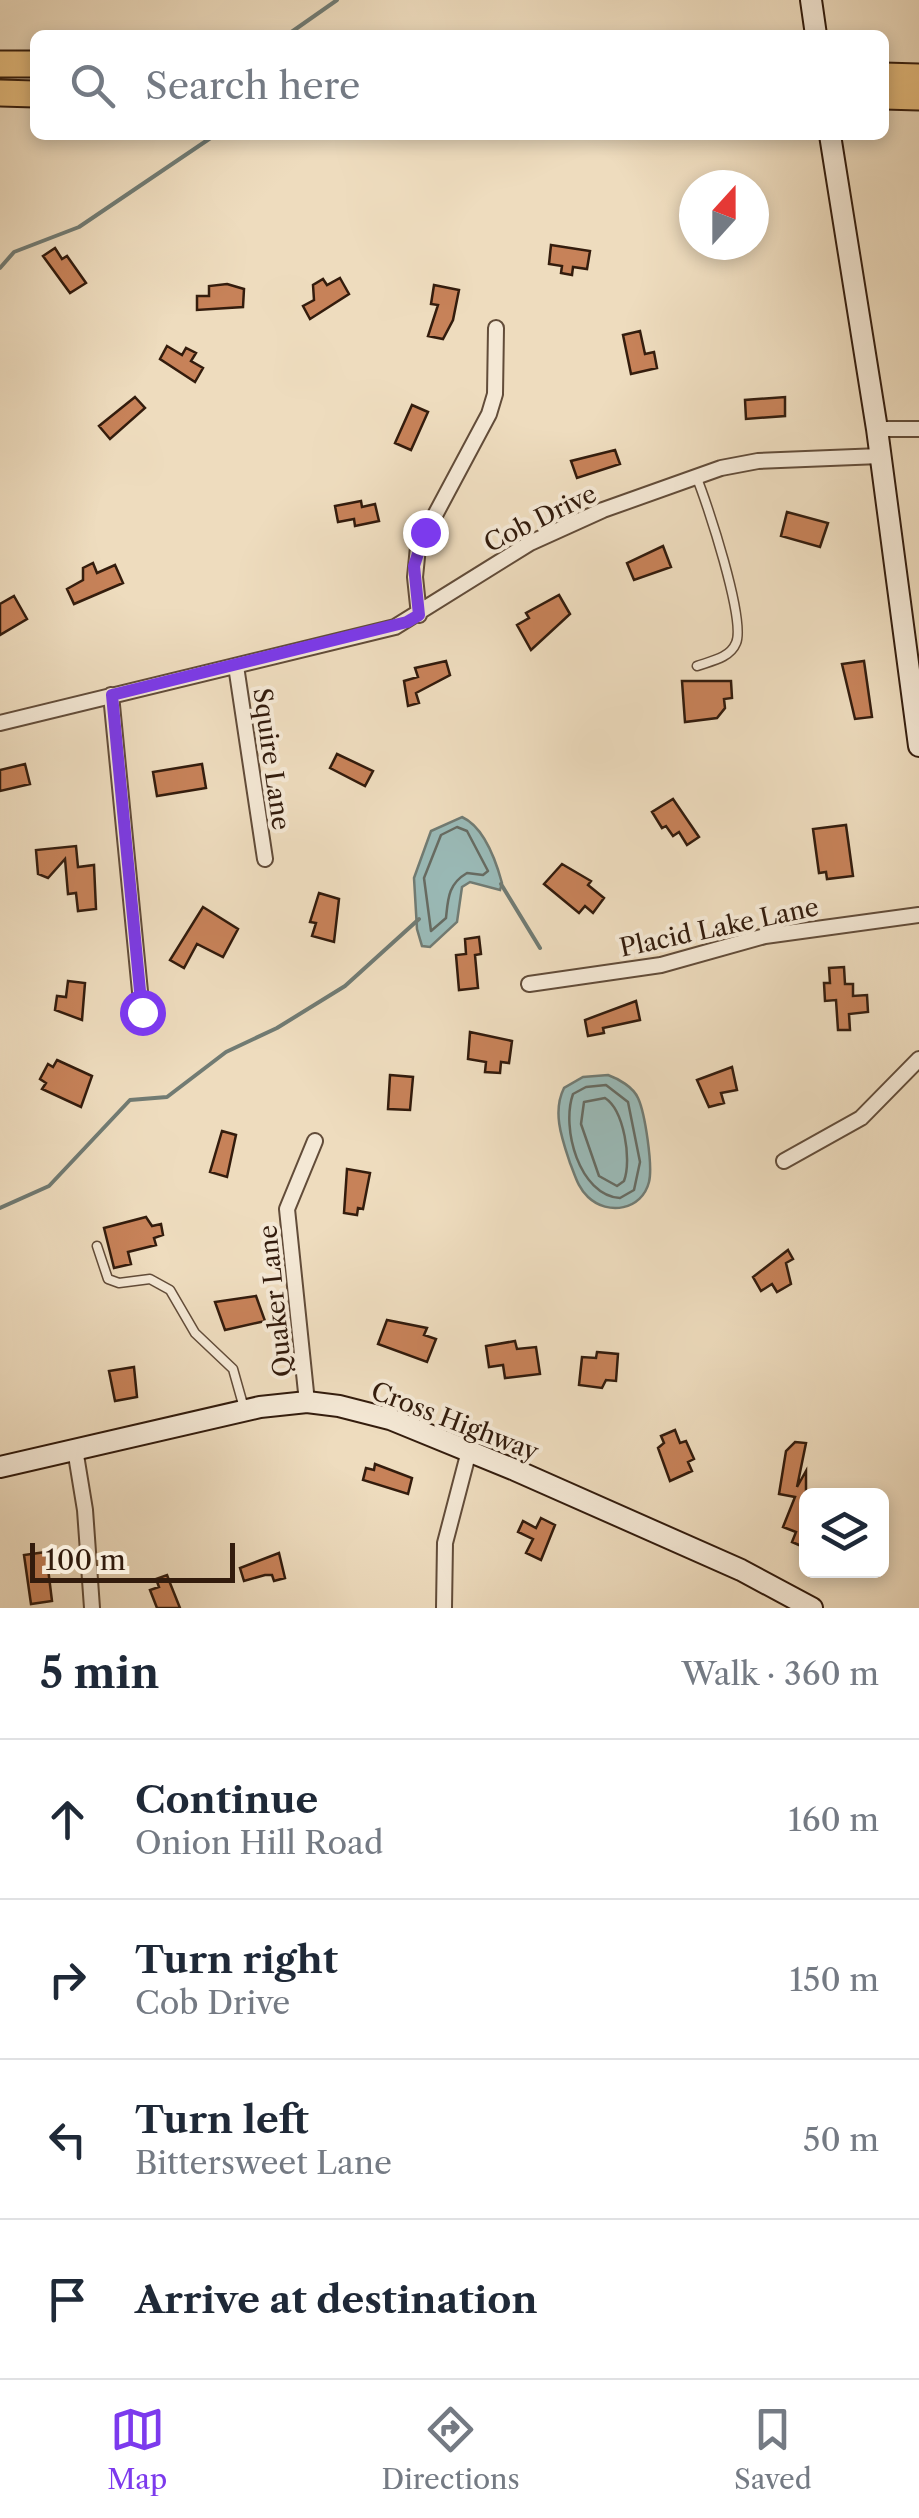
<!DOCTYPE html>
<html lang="en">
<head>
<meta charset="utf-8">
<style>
	:root { --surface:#fff; --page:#f2f2f3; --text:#1f2937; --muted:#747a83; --line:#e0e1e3; --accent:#7c3aed }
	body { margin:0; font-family:"Libre Caslon Text",serif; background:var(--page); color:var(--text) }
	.controls { position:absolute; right:30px; bottom:30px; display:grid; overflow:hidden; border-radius:15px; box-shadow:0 5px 15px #0003 }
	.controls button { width:90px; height:90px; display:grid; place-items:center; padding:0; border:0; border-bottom:2px solid var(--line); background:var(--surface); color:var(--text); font:50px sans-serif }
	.compass { position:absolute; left:679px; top:170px; width:90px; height:90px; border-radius:50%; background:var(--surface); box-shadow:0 5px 15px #0003; rotate:21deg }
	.scale { position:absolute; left:30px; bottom:25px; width:205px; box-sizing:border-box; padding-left:10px; border:5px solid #331c0d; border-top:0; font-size:28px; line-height:35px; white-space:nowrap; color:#331c0d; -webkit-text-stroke:8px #f4e8d5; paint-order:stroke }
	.stop { position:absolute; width:30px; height:30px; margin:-22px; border:8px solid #7c3aed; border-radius:50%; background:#fff }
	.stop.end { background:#7c3aed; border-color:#fff; box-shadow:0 2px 10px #0008 }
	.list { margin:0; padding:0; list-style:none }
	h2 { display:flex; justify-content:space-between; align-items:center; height:130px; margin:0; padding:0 40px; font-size:42px }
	h2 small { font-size:32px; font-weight:400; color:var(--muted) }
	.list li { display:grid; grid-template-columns:65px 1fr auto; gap:30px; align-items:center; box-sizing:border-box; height:160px; padding:0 40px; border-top:2px solid var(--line) }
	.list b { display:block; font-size:38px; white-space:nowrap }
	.list p { margin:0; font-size:32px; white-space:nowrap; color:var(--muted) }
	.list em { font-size:32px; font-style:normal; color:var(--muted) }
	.icon { flex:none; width:55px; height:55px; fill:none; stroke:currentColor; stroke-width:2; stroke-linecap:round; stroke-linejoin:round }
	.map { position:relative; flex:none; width:919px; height:1608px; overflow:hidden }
	.search { position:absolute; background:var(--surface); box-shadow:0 5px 15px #0003; left:30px; right:30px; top:30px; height:110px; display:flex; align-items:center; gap:25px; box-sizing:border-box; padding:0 35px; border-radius:15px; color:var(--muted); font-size:38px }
	.sheet { height:770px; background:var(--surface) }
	nav { display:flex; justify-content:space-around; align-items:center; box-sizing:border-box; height:140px; border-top:2px solid var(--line); background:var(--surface); font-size:28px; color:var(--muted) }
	nav a { display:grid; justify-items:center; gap:5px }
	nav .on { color:var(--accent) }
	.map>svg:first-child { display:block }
</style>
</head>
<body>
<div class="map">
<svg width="919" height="1608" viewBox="0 0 919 1608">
	<rect width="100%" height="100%" fill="#eedcbe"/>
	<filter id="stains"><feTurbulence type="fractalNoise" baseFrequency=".002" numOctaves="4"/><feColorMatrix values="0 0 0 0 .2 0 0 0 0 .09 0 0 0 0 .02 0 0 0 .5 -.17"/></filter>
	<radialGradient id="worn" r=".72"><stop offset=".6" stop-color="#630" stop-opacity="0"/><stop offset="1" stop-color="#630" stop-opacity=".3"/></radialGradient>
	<path fill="#9abab7" stroke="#717b73" stroke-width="2.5" d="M 462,817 C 484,827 496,861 502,883 L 500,890 L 470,882 L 462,887 L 457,922 L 430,947 L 422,946 L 417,929 L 414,878 L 431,831 Z
		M 608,1075 C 619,1079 633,1087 638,1098 C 645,1113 653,1166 649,1182 C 642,1210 608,1216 588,1197 C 578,1188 575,1175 570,1163 C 562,1139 552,1112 564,1088 L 583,1077 Z"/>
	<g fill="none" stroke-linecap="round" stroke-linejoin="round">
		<path stroke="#666b62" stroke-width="2.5" d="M 457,827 L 467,831 L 488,871 L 483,875 L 467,873 C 448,884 448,899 446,918 L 431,931 L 424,878 L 441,835 Z
			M 606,1085 L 628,1102 L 640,1162 L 634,1190 L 620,1198 C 579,1195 561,1128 573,1094 L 586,1087 Z
			M 605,1098 C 624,1110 632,1160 624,1181 L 617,1186 L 599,1176 L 581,1124 L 584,1102 Z"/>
		<path stroke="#717b73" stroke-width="4" d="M 290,33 L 337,0
			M 0,268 L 14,252 L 79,227 L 215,135
			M 501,884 L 540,948
			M 0,1208 L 49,1186 L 130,1100 L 167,1097 L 226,1052 L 277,1028 L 345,986 L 419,919"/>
	</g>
	<path fill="#c78259" stroke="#331c0d" stroke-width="2.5" d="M 551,245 L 590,251 L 587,269 L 573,267 L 572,275 L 561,273 L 562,266 L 549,264 Z
		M 55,248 L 62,259 L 67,256 L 86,283 L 70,293 L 43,256 Z
		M 340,278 L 349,294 L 310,319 L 303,306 L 314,300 L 313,285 L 323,279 L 327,285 Z
		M 227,284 L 244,289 L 243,307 L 197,310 L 197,296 L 209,296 L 209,286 Z
		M 434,285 L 459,290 L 453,320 L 443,339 L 428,336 L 438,305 L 431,304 Z
		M 640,331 L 645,354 L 654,352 L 657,368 L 631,374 L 623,335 Z
		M 167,346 L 182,355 L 186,348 L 196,353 L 191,361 L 203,368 L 195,382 L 160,359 Z
		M 135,397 L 145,408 L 110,439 L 99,426 Z
		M 785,397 L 785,416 L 746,419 L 745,400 Z
		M 412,405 L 428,412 L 411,450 L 395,443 Z
		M 615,450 L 620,464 L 577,478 L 571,461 Z
		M 361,501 L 362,507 L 375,504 L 379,521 L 355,526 L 354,519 L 338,522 L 335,506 Z
		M 787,512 L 828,523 L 820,547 L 781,536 Z
		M 663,546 L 671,567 L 634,580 L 627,563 Z
		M 93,563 L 97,573 L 115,565 L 123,583 L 74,604 L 67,589 L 83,580 L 83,568 Z
		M 559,595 L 570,614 L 531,650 L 517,625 L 529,618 L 526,613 Z
		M 14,596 L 27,619 L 0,635 L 0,604 Z
		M 446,661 L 450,675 L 416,693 L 419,703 L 408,706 L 404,681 L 418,677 L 415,668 Z
		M 864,661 L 872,717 L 855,719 L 842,664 Z
		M 682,681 L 731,681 L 732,698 L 724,699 L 725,708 L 717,718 L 685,722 Z
		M 337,754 L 373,771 L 365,786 L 330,768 Z
		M 25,764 L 30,784 L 0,791 L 0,770 Z
		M 202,764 L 206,788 L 157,796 L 153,772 Z
		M 673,799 L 699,837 L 687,845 L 679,832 L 673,836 L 666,826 L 662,828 L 652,812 Z
		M 846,825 L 853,876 L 827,879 L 826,872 L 819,873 L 813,829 Z
		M 76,846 L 78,867 L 94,865 L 96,909 L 78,911 L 76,893 L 68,894 L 65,859 L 48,878 L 38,874 L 36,850 Z
		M 562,864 L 591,881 L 588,885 L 604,898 L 593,913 L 585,906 L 579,913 L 544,884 Z
		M 319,893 L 339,899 L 334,942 L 312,936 L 316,923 L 310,922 Z
		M 203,907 L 238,929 L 223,957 L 197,944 L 184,968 L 170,960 Z
		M 479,937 L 481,954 L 475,955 L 478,988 L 459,990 L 456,955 L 466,954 L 465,939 Z
		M 844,967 L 845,984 L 853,984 L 853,996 L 867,995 L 868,1012 L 849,1014 L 850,1030 L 838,1030 L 836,1000 L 825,1001 L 824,983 L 830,983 L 829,968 Z
		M 68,981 L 85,983 L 82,1020 L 55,1010 L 57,996 L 66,997 Z
		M 636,1001 L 640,1020 L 603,1028 L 604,1033 L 588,1036 L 585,1020 Z
		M 470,1032 L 512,1041 L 509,1063 L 501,1062 L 500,1073 L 485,1072 L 486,1062 L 468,1059 Z
		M 57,1060 L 92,1076 L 81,1107 L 42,1089 L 46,1083 L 40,1079 L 48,1064 L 53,1067 Z
		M 732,1067 L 737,1090 L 721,1093 L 724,1103 L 709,1107 L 697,1080 Z
		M 390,1075 L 413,1077 L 410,1110 L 388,1109 Z
		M 222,1131 L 236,1135 L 227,1177 L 210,1172 Z
		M 347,1169 L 370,1173 L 363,1209 L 358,1208 L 357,1215 L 344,1213 Z
		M 146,1217 L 152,1226 L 161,1224 L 163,1235 L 154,1238 L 156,1245 L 128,1252 L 131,1264 L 114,1268 L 104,1228 Z
		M 788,1250 L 793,1259 L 786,1263 L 791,1284 L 777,1292 L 772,1284 L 761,1291 L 753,1277 Z
		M 256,1296 L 265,1321 L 225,1330 L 215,1302 Z
		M 387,1320 L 427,1328 L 424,1335 L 436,1339 L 427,1362 L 378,1344 Z
		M 515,1341 L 517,1349 L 536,1347 L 540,1374 L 505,1378 L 503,1365 L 489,1367 L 486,1346 Z
		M 597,1352 L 618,1354 L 616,1381 L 606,1380 L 602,1388 L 579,1385 L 582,1357 L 596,1358 Z
		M 134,1367 L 137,1397 L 115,1401 L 109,1371 Z
		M 675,1430 L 680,1443 L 686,1441 L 694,1459 L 688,1462 L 692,1471 L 670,1481 L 658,1448 L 664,1443 L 661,1436 Z
		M 795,1442 L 806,1443 L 797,1487 L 806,1471 L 806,1491 L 820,1495 L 806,1496 L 806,1548 L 792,1542 L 796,1532 L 783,1527 L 795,1497 L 779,1494 L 786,1451 Z
		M 375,1464 L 412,1478 L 408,1494 L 363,1480 L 366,1468 L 374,1470 Z
		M 541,1518 L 555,1525 L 541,1560 L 526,1553 L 533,1539 L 518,1532 L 523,1521 L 536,1528 Z
		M 46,1552 L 52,1601 L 31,1604 L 24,1555 Z
		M 279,1553 L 285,1578 L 274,1581 L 272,1575 L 265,1575 L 244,1581 L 240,1568 Z
		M 167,1575 L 170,1583 L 180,1608 L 157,1608 L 150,1590 L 159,1587 L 156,1579 Z"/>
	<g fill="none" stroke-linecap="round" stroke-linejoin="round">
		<g stroke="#624c39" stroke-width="11">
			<path id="lane" d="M 696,476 C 707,502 746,621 736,643 C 730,658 711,661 697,666
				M 97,1246 L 108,1279 L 119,1283 L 150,1279 L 170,1290 L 195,1333 L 233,1369 L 244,1408"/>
		</g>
		<g stroke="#624c39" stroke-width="18">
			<path id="street" d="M 877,429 L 919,429
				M 419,615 L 415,577 L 418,547 L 489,414 L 495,394 L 496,328
				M 236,666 L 265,859
				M 111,695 L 142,1012
				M 0,723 L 395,627 L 530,543 L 603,510 L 721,468 L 758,461 L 880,456
				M 529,984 L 661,965 L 765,936 L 919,915
				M 784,1161 L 861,1118 L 919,1059
				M 307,1402 L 287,1209 L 315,1141
				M 75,1449 L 85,1510 L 92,1608
				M 444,1608 L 445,1543 L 469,1451"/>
		</g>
		<g stroke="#331c0d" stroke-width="24">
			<path id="secondary" d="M 811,0 L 816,35
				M 830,135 L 877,429 L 919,746
				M 0,1467 L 260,1407 L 307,1402 L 339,1406 L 390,1419 L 515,1470 L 741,1570 L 812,1608"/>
		</g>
		<g stroke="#331c0d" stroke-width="29">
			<path id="highway" d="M 0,64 L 35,64
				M 884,76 L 919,77
				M 0,93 L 35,94
				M 884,96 L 919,97"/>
		</g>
		<use href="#lane" stroke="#f4e8d5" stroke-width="8"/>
		<use href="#street" stroke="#f4e8d5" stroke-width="14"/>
		<use href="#secondary" stroke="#f4e8d5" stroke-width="20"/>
		<use href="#highway" stroke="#e7be7f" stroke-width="25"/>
	</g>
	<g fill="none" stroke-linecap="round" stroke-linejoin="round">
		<path stroke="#7c3aed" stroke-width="12" d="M 142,1012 L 112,695 L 407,622 L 419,615 L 414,566 L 425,532"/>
	</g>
	<g text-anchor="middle" stroke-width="8" stroke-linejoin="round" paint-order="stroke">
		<g font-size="25" fill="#331c0d" stroke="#f4e8d5">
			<text transform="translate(540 518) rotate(-26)" y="9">Cob Drive</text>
			<text transform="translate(272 759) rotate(82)" y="9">Squire Lane</text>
			<text transform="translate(719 927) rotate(-12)" y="9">Placid Lake Lane</text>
			<text transform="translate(275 1301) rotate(-96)" y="9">Quaker Lane</text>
			<text transform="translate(455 1421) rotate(21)" y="9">Cross Highway</text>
		</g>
	</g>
	<rect width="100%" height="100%" filter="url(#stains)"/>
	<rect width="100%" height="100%" fill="url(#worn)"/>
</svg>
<div class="controls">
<button><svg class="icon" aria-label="layers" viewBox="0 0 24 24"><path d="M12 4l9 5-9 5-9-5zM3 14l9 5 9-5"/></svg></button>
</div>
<svg class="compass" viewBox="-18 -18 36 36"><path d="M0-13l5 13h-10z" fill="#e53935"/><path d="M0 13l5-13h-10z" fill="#747a83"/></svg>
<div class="scale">100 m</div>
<div class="stop" style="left:142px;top:1012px"></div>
<div class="stop end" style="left:425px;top:532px"></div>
<div class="search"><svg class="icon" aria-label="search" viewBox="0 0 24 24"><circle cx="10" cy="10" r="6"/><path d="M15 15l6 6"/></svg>Search here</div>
</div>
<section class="sheet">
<h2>5 min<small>Walk · 360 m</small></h2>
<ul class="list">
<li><svg class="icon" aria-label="ahead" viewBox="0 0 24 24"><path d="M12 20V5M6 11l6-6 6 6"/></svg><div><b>Continue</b><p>Onion Hill Road</p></div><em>160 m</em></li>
<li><svg class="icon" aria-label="right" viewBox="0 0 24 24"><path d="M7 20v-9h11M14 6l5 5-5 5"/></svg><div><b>Turn right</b><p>Cob Drive</p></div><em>150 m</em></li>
<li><svg class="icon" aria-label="left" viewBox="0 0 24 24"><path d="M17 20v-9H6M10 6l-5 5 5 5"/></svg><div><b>Turn left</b><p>Bittersweet Lane</p></div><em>50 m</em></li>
<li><svg class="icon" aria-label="arrive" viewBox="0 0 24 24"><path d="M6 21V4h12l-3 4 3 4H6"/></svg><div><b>Arrive at destination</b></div></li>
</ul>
</section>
<nav>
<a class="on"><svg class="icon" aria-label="map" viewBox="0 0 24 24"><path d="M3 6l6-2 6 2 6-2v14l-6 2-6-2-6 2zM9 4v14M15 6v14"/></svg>Map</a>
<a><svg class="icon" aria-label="directions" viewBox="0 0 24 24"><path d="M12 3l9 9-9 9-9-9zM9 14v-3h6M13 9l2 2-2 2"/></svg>Directions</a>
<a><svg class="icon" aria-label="saved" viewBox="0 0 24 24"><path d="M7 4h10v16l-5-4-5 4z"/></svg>Saved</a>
</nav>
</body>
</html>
